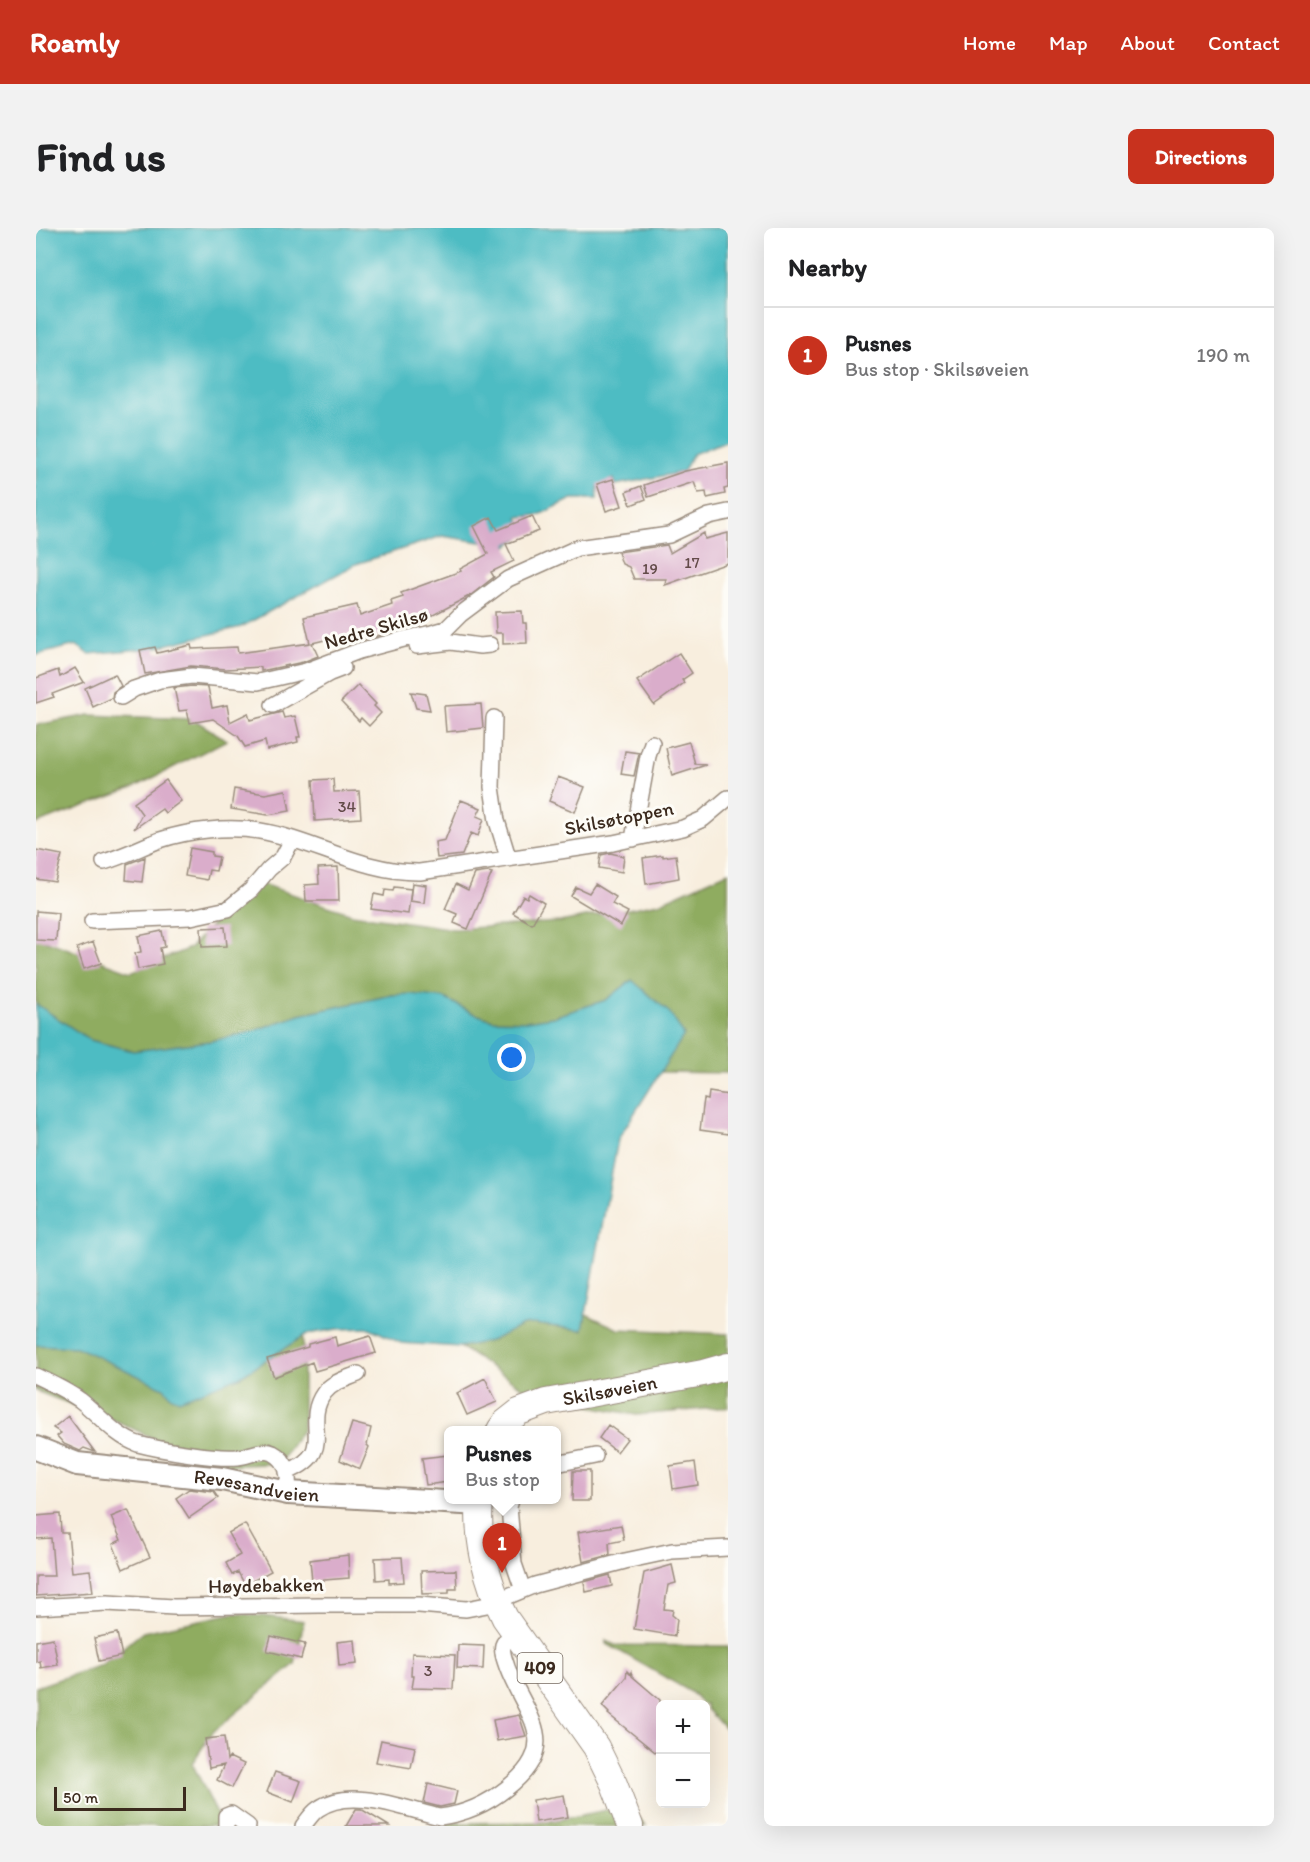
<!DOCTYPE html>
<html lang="en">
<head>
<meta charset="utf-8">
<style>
	:root { --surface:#fff; --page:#f2f2f2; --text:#202124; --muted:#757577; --line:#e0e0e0; --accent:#c8321e }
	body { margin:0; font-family:Itim,sans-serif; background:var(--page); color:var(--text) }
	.controls { position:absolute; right:18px; bottom:18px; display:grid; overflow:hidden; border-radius:9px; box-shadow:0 6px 24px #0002 }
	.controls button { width:54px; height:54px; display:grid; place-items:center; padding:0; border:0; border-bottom:2px solid var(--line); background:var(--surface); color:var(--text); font:30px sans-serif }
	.scale { position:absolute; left:18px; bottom:15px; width:132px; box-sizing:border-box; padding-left:6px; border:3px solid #3b2a1e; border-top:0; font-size:16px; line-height:21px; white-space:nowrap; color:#3b2a1e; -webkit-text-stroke:4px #fdfcf7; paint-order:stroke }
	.you { position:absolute; left:476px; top:830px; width:21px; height:21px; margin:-15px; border:4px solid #fff; border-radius:50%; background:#1a73e8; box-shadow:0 0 0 9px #1a73e833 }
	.badge { display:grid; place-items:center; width:39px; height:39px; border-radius:50%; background:var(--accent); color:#fff; font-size:20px; font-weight:700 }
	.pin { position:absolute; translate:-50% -50px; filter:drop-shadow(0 2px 3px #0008) }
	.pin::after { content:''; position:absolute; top:32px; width:21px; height:18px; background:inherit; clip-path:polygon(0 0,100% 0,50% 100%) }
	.popup { position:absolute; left:408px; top:1198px; width:117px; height:78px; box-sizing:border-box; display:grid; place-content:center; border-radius:9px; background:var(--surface); filter:drop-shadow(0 2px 4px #0005); font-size:20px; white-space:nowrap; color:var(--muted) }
	.popup b { font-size:22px; color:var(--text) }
	.popup::after { content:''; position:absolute; left:50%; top:100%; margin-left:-12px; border:12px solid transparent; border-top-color:var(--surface) }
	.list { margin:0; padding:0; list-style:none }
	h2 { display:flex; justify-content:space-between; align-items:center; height:78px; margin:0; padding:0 24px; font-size:26px }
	h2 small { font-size:20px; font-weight:400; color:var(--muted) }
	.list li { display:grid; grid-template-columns:39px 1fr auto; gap:18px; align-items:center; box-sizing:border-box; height:96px; padding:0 24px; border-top:2px solid var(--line) }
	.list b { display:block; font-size:22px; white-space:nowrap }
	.list p { margin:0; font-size:20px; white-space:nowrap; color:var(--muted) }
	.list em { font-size:20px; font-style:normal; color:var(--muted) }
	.map { position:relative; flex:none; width:692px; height:1598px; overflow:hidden; border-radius:9px }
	header { display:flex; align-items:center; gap:36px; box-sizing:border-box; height:84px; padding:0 30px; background:var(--accent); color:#fff }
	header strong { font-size:28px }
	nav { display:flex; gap:33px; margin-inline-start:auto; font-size:21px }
	.intro { display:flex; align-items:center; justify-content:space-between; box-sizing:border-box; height:144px; padding:0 36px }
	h1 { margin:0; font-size:42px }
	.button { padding:15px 27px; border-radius:9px; background:var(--accent); color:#fff; font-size:21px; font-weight:700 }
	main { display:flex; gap:36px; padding:0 36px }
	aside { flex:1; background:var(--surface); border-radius:9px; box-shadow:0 6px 24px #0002 }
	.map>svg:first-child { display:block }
</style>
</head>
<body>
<header>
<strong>Roamly</strong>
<nav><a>Home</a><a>Map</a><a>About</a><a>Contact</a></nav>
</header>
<div class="intro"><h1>Find us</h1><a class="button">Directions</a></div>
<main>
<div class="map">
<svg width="692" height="1598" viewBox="0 0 692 1598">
	<rect width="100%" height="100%" fill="#fdfcf7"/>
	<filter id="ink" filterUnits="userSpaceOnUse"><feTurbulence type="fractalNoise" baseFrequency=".0167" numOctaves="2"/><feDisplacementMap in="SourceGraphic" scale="12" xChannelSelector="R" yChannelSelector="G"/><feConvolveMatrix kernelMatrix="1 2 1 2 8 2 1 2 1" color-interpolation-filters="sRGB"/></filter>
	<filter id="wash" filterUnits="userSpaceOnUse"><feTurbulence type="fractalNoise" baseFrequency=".008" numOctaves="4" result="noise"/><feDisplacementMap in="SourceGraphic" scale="24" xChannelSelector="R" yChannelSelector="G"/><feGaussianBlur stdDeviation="1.35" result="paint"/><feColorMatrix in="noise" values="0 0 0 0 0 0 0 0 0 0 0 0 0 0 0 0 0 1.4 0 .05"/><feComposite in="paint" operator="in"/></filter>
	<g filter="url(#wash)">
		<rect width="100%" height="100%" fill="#f8eede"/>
		<path fill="#8fac60" stroke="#656b3f" stroke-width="1.5" d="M 53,487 L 157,491 L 191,512 L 97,560 L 0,596 L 0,497 Z
			M 692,644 L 692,845 L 624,844 L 648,806 L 596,752 L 570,772 L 517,789 L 490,793 L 457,792 L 439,786 L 408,770 L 356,767 L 264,787 L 208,806 L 175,813 L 97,823 L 54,812 L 0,776 L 0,709 L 95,744 L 154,720 L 217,653 L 316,686 L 418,701 L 524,694 L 623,675 Z
			M 550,1086 L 582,1101 L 692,1106 L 692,1179 L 600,1187 L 498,1167 L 424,1119 L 454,1113 L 487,1097 L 497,1096 L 546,1102 Z
			M 267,1108 L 267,1201 L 243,1235 L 177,1239 L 83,1194 L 0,1163 L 0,1117 L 41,1119 L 128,1160 L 136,1169 L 203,1149 Z
			M 198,1385 L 268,1393 L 259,1436 L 177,1504 L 156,1535 L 187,1598 L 0,1598 L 0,1459 L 65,1437 L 107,1404 Z
			M 570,1413 L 579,1417 L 692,1418 L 692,1504 L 670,1480 L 670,1476 L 666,1476 L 655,1464 L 571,1416 Z
			M 570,1557 L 610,1598 L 403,1598 L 406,1595 L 512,1594 L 580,1580 Z"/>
		<path fill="#4dbcc3" stroke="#447370" stroke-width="1.5" d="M 0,0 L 692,0 L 692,212 L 657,226 L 647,244 L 580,257 L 578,251 L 562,257 L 561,271 L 536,271 L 503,287 L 482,289 L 488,307 L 471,318 L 406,308 L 320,336 L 205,399 L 117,420 L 53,426 L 40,417 L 0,427 Z
			M 596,752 L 634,785 L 648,807 L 582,911 L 547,1102 L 497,1096 L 487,1097 L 454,1113 L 424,1119 L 365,1115 L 334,1100 L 302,1101 L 271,1106 L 203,1149 L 143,1172 L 136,1169 L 128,1160 L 41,1119 L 0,1117 L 0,776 L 54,812 L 97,823 L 175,813 L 208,806 L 264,787 L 356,767 L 375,766 L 408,770 L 439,786 L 457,792 L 490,793 L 517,789 L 570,772 Z"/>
		<g id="blocks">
			<path fill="#daadcb" d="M 692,235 L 692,260 L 688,261 L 689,266 L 671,270 L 670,264 L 662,265 L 658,254 L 612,269 L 608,257 L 649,243 Z
				M 577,251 L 586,278 L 570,283 L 561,256 Z
				M 605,258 L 610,271 L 595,277 L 590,264 Z
				M 496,288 L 503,303 L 470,316 L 478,333 L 455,344 L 458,349 L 435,367 L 382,395 L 380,390 L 353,400 L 355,404 L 330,411 L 327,403 L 276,415 L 282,428 L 267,434 L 225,443 L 225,439 L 190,441 L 155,438 L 109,446 L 104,422 L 119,419 L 121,425 L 155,417 L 156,421 L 201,419 L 202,425 L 274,415 L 268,389 L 321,377 L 324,388 L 356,377 L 355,373 L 367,369 L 365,365 L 425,343 L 424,341 L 452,326 L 438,298 L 455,289 L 462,302 Z
				M 668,305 L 669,311 L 692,305 L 692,335 L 629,357 L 630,351 L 598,351 L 593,339 L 586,336 L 582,324 L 631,317 L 634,325 Z
				M 486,383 L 487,395 L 490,395 L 491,415 L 467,416 L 467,405 L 460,405 L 459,384 Z
				M 643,425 L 656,445 L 646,452 L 648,455 L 618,477 L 601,453 Z
				M 39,440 L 48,454 L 16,466 L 18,469 L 0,475 L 0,450 L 22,442 L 24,449 Z
				M 79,446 L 85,458 L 77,464 L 76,470 L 57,479 L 49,460 Z
				M 322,457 L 340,476 L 338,478 L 345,485 L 333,498 L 325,490 L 323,493 L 305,474 Z
				M 156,458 L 172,459 L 176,480 L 191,477 L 194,494 L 212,485 L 214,492 L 246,484 L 248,490 L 259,488 L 264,509 L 261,509 L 262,514 L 231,522 L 229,513 L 209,519 L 202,508 L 177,491 L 154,495 L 151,482 L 143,483 L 138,460 Z
				M 375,464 L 390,466 L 394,482 L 380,480 Z
				M 445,476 L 447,500 L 410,504 L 408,478 Z
				M 653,514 L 659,536 L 670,537 L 636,548 L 630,520 Z
				M 589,523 L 603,525 L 598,548 L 585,546 Z
				M 522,549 L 549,559 L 539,584 L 513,573 Z
				M 297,551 L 298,564 L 323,563 L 325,590 L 279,593 L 277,552 Z
				M 130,552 L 145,573 L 129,585 L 126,581 L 98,601 L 106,586 L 98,575 Z
				M 198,561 L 229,566 L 250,562 L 254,583 L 232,587 L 195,581 Z
				M 425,572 L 445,580 L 441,588 L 448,591 L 442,608 L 435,605 L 426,627 L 401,630 L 399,614 L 409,612 Z
				M 154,620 L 176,624 L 176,628 L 183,629 L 180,643 L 173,642 L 171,652 L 149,648 Z
				M 0,622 L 26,627 L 19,654 L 0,651 Z
				M 574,625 L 588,628 L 586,644 L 563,640 L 565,627 Z
				M 627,627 L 627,629 L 640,627 L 643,650 L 610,656 L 607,630 Z
				M 109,629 L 106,654 L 90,652 L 91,636 Z
				M 302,639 L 303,673 L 270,673 L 269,657 L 283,656 L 282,640 Z
				M 452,644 L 456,645 L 432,701 L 418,695 L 421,686 L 409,681 L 420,656 L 432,662 L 439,646 Z
				M 376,655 L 390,657 L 388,675 L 374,673 Z
				M 559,656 L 580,669 L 576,676 L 592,684 L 585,698 L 535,668 L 540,659 L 553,665 Z
				M 358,659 L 375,661 L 372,686 L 335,681 L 338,666 L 348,668 L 349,662 L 357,663 Z
				M 493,666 L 508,675 L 496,696 L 477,685 L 487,668 L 491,670 Z
				M 0,683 L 22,685 L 20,713 L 0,712 Z
				M 189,699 L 191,718 L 166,719 L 165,700 Z
				M 126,703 L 129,719 L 124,720 L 127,736 L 102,741 L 99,725 L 105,724 L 102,708 Z
				M 57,714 L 65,735 L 48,741 L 41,720 Z
				M 673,864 L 692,867 L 692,906 L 664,902 L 668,871 L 672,872 Z
				M 334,1108 L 340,1125 L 279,1143 L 276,1134 L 238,1149 L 231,1131 L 272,1119 L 272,1116 L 299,1109 L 301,1118 Z
				M 449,1150 L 461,1174 L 431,1187 L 421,1165 Z
				M 32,1188 L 59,1224 L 48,1220 L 44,1223 L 28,1216 L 21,1208 L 25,1205 L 17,1200 Z
				M 316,1195 L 335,1200 L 331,1217 L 333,1219 L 324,1241 L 304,1232 Z
				M 572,1197 L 591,1211 L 581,1224 L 563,1210 Z
				M 412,1227 L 412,1254 L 390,1257 L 386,1230 Z
				M 659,1234 L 662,1257 L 637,1261 L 634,1238 Z
				M 537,1243 L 554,1243 L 554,1273 L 536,1273 Z
				M 153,1261 L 178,1264 L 182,1270 L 153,1290 L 140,1270 Z
				M 92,1282 L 114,1329 L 87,1341 L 77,1316 L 85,1312 L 75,1289 Z
				M 24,1286 L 25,1305 L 32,1305 L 36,1344 L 54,1342 L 57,1364 L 0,1368 L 0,1348 L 18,1348 L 15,1310 L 0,1311 L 0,1288 Z
				M 209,1296 L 235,1343 L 209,1357 L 202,1344 L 196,1347 L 190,1335 L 204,1327 L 192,1305 Z
				M 585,1297 L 588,1312 L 573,1315 L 574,1327 L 547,1334 L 542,1304 Z
				M 312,1327 L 313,1350 L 276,1353 L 274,1332 Z
				M 366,1329 L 368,1354 L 353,1355 L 353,1351 L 340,1352 L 339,1330 Z
				M 636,1337 L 640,1355 L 632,1357 L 628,1381 L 637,1382 L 636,1387 L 641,1391 L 639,1408 L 598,1401 L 608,1345 Z
				M 420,1342 L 421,1361 L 413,1361 L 413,1365 L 386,1366 L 385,1343 Z
				M 574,1347 L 576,1358 L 550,1364 L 548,1354 Z
				M 81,1405 L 86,1428 L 63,1433 L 58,1410 Z
				M 235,1408 L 269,1416 L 265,1431 L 231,1423 Z
				M 17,1410 L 22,1437 L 5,1440 L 4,1433 L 0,1434 L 0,1413 Z
				M 319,1412 L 321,1436 L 303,1438 L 301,1414 Z
				M 422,1417 L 448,1418 L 447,1441 L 421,1440 Z
				M 376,1425 L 419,1427 L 417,1461 L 376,1460 L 378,1448 L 375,1448 Z
				M 591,1443 L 594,1446 L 595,1444 L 596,1448 L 624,1472 L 624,1528 L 572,1486 L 573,1485 L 566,1478 L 590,1450 Z
				M 483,1487 L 490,1508 L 461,1513 L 457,1492 Z
				M 188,1509 L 191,1532 L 193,1529 L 208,1536 L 196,1560 L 181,1552 L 188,1537 L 173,1540 L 169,1511 Z
				M 345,1512 L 379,1519 L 375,1540 L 340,1534 Z
				M 239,1544 L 265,1553 L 257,1574 L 231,1564 Z
				M 392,1556 L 421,1563 L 418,1576 L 404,1579 L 388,1575 Z
				M 528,1567 L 532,1589 L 500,1594 L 497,1572 Z
				M 320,1581 L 325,1581 L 353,1598 L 310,1598 Z"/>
		</g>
	</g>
	<g filter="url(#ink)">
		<use href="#blocks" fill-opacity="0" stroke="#9a8c7e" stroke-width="1.5"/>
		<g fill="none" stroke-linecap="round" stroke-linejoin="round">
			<g stroke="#9a8c7e" stroke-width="18">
				<path id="minor" d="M 381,418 L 415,414 L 444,418 L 454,417
					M 85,469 L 98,461 L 124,452 L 156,448 L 222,454 L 270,443 L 323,423 L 368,411 L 396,405 L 410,401 L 425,386 L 472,351 L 541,320 L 633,307 L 673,288 L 692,284
					M 237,477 L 294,445 L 307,440
					M 458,490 L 456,559 L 461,593 L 472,629
					M 597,611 L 612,528 L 616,515
					M 68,634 C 88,628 105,619 124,612 C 154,602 192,598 224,603 C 278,612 327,645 384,644 L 577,615 L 647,600 L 667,591 L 692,570
					M 56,693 L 155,689 L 192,681 L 215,662 L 233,641 L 247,629 L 256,612
					M 0,1148 C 15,1155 30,1162 44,1172 C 62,1186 80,1209 102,1216 C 125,1222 179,1231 202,1229 C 213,1228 226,1220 237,1225 C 253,1233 253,1250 252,1265
					M 520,1236 L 559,1228
					M 251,1244 C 303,1223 265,1197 288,1165 C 296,1154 310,1151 322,1146
					M 475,1272 L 473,1279 L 478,1336 L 487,1362
					M 0,1379 L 71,1375 L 138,1379 L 284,1377 L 383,1377 L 430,1381 L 451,1377 L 499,1357 L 589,1333 L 636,1323 L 692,1320
					M 190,1598 L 190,1588 L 195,1586 L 212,1598
					M 267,1598 C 272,1592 276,1585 282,1581 C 315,1558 369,1581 404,1589 C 429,1586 451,1576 471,1560 C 528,1515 489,1488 471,1439 C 469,1432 465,1425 467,1417 C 469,1411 475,1408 479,1404"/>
			</g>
			<g stroke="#9a8c7e" stroke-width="26">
				<g id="secondary">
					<path id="s1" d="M 0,1220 L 41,1236 L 186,1251 L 252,1265 L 444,1276"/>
				</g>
			</g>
			<g stroke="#9a8c7e" stroke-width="28">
				<g id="primary">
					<path id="s2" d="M 464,1202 L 469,1195 L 483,1184 L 510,1174 L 667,1145 L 692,1138"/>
					<path d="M 444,1272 C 440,1310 451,1355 469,1390 L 560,1519 L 578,1556 L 594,1598"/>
				</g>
			</g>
			<use href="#minor" stroke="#fff" stroke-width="15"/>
			<use href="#secondary" stroke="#fff" stroke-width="22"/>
			<use href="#primary" stroke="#fff" stroke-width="26"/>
		</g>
	</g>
	<g text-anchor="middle" stroke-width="6" stroke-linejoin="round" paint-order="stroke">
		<g font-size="16" fill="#634b49">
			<text x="656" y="340">17</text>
			<text x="614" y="346">19</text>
			<text x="311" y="584">34</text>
			<text x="392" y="1448">3</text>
		</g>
		<rect fill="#fdfcf7" stroke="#75695f" stroke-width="1.5" x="481.5" y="1425" width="45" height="30" rx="4.5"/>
		<g font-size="18" font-weight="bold" fill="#3b2a1e">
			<text x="504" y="1446">409</text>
		</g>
		<g font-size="20" fill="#3b2a1e" stroke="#fdfcf7">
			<text transform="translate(340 400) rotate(-16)" y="7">Nedre Skilsø</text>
			<text transform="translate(583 590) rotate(-11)" y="7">Skilsøtoppen</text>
			<text dy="7" stroke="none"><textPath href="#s2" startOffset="120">Skilsøveien</textPath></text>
			<text dy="7" stroke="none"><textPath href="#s1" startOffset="225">Revesandveien</textPath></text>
			<text transform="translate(230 1357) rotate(-1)" y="7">Høydebakken</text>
		</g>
	</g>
</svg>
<div class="controls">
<button>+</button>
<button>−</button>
</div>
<div class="scale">50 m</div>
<div class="you"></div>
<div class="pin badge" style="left:466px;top:1345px">1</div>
<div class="popup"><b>Pusnes</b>Bus stop</div>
</div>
<aside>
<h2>Nearby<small></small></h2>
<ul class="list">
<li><span class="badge">1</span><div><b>Pusnes</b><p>Bus stop · Skilsøveien</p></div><em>190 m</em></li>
</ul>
</aside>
</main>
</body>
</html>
